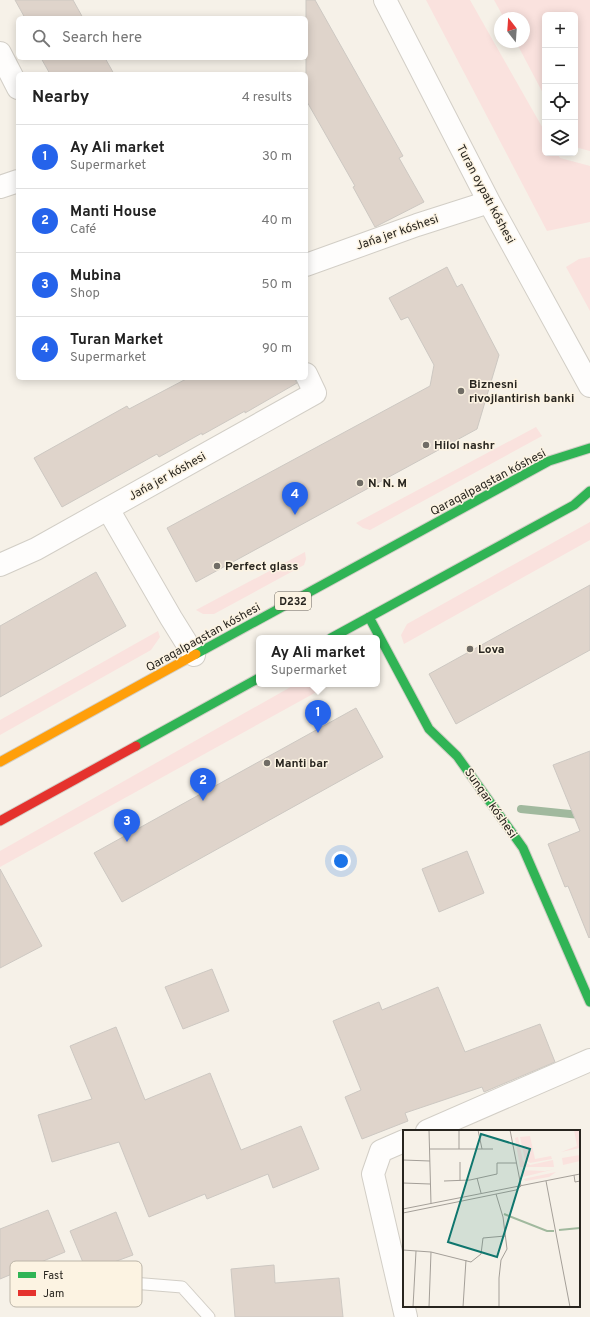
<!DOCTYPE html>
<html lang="en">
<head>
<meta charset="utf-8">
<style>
	:root { --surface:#fff; --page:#f2f2f2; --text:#222; --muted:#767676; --line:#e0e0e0; --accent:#2563eb }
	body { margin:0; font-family:Overpass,sans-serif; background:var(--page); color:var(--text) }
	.controls { position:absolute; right:12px; top:12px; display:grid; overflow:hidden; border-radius:6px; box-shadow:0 2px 10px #0003 }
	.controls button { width:36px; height:36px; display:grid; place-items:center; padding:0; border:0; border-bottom:1px solid var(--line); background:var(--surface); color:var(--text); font:20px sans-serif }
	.compass { position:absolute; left:494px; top:12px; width:36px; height:36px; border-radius:50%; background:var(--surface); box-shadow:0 2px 10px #0003; rotate:343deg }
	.you { position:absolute; left:341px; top:861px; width:14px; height:14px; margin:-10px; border:3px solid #fff; border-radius:50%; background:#1a73e8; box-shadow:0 0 0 6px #1a73e833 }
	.badge { display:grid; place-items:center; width:26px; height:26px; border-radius:50%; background:var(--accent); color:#fff; font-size:13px; font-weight:700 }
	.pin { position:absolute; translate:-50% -33px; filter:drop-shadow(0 1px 2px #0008) }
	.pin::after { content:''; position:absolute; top:21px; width:14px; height:12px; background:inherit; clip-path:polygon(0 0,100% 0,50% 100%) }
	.popup { position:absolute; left:256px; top:635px; width:124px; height:52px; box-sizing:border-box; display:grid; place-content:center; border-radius:6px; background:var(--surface); filter:drop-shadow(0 1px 3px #0005); font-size:13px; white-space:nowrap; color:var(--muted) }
	.popup b { font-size:15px; color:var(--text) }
	.popup::after { content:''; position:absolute; left:50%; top:100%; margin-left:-8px; border:8px solid transparent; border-top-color:var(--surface) }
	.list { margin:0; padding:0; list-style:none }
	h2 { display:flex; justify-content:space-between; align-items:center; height:52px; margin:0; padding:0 16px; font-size:17px }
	h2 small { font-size:13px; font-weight:400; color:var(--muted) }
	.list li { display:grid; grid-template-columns:26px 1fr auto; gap:12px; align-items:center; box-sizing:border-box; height:64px; padding:0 16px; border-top:1px solid var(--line) }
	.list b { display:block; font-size:15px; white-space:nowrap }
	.list p { margin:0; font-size:13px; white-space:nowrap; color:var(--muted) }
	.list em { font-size:13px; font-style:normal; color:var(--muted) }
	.icon { flex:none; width:22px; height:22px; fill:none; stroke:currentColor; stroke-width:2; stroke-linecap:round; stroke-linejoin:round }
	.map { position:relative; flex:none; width:590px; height:1317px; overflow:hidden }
	.search { position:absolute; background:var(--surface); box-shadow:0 2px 10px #0003; left:16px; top:16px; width:292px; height:44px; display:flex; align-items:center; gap:10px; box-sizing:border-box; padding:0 14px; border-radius:6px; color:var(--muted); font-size:15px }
	.panel { position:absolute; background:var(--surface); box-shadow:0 2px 10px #0003; left:16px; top:72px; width:292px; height:308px; border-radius:6px }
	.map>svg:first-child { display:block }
</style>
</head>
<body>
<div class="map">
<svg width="590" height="1317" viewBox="0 0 590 1317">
	<rect width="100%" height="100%" fill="#f6f1e8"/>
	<path fill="#fae2de" d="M 426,0 L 470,0 L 545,132 L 545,153 L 557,153 L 560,158 L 590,166 L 590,222 L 547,231 Z
		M 494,0 L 590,0 L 590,151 L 575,147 L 575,15 L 545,15 L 545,97 L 516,42 L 524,42 L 524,18 L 504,18 Z
		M 590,257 L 590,311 L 566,267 L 579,259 Z
		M 536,427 L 542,436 L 370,530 L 363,528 L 356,523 Z
		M 590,522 L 590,540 L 404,644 L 401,635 L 407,624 Z
		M 305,552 L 306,559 L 304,565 L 214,614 L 203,614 L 196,610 Z
		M 158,631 L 160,637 L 151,650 L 0,735 L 0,720 Z
		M 296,684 L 331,684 L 0,867 L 0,851 Z"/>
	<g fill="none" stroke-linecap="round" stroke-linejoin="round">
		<path stroke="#a1b99e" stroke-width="8" d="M 521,809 L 590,816"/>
	</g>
	<path fill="#dfd4cb" stroke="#cdc8c2" d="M 15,0 L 73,0 L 83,18 L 25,18 Z
		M 306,0 L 315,0 L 403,156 L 399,158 L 424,202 L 375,227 L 353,187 L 355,186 L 306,100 Z
		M 41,58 L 105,58 L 114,74 L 50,74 Z
		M 447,267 L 457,287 L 462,284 L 499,355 L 477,429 L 196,582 L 167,528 L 430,386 L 434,365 L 408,317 L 401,320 L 389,298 Z
		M 188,378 L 294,378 L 297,383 L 245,413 L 245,411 L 202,435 L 202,433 L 159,457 L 157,454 L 62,507 L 34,458 L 127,406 L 129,409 Z
		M 96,572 L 126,626 L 0,697 L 0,626 Z
		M 590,585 L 590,650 L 456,724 L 429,674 Z
		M 356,708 L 383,757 L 122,902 L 94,853 Z
		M 590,751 L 590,937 L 589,938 L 568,886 L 565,887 L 548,844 L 580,831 L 553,765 Z
		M 467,851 L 484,893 L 439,912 L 422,869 Z
		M 0,869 L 42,946 L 0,968 Z
		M 212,969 L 229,1011 L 183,1029 L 165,987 Z
		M 438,987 L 465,1052 L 540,1024 L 555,1062 L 484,1092 L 482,1087 L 405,1113 L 408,1121 L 362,1139 L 345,1097 L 361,1090 L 333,1021 L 379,1002 L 382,1010 Z
		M 116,1027 L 145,1100 L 210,1073 L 241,1150 L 301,1126 L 319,1169 L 273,1188 L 268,1174 L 207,1199 L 205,1194 L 149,1217 L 119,1142 L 52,1162 L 38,1115 L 92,1099 L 70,1046 Z
		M 48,1210 L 65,1252 L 0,1279 L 0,1229 Z
		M 116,1212 L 133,1255 L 87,1272 L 70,1231 Z
		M 274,1265 L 275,1283 L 339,1278 L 343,1317 L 235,1317 L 231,1269 Z"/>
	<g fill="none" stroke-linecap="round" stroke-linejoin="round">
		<g stroke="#d2cec6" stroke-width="13">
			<path id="lane" d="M 70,1278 L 182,1287 L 209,1317"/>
		</g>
		<g stroke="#d2cec6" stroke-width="24">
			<path id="street" d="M 385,0 L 489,202 L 590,386
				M 0,53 L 18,88
				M 0,187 L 18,181
				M 306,265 L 417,225 L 489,202
				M 108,509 L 171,618 L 194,655
				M 0,565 L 36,549 L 315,393 L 306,374
				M 427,1131 L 590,1060
				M 404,1141 L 381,1151 L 373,1174 L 406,1317"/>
		</g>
		<g stroke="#d2cec6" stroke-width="11">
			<path id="fast" d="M 369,617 L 429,729 L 457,756 L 523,848 L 590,1002
				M 331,638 L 574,505 L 590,491
				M 196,654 L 549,461 L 590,448
				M 136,746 L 259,678"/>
		</g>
		<g stroke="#d2cec6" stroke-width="11">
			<path id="slow" d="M 0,762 L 196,654"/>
		</g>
		<g stroke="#d2cec6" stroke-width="11">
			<path id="jam" d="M 0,821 L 136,746"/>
		</g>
		<use href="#lane" stroke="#fefdfc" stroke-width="11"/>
		<use href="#street" stroke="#fefdfc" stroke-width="22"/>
		<use href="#fast" stroke="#30b455" stroke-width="9"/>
		<use href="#slow" stroke="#ff9f0a" stroke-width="9"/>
		<use href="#jam" stroke="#e5322d" stroke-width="9"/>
	</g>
	<g fill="#706c65" stroke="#fcf3e2" stroke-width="1.5">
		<circle cx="461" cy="391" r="4"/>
		<circle cx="426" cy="445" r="4"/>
		<circle cx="360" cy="483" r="4"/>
		<circle cx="217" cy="566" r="4"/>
		<circle cx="470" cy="649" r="4"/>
		<circle cx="267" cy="763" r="4"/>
	</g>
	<g text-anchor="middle" stroke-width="3" stroke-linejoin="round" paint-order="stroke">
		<rect fill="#fcf3e2" stroke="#68635a" stroke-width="1" x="275" y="592" width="36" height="18" rx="3"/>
		<g font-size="11" font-weight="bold" fill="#28251f">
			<text x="293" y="605">D232</text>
		</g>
		<g font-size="12" fill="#28251f" stroke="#fcf3e2">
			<text transform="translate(486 194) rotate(62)" y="4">Turan oypatı kóshesi</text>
			<text transform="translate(397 232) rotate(-19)" y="4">Jańa jer kóshesi</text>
			<text transform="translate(167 476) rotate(-29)" y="4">Jańa jer kóshesi</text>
			<text transform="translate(488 482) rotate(-28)" y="4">Qaraqalpaqstan kóshesi</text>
			<text transform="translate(203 637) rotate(-29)" y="4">Qaraqalpaqstan kóshesi</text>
			<text transform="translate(491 803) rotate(55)" y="4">Sunqar kóshesi</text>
		</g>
		<g font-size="12" font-weight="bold" fill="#28251f" stroke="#fcf3e2" text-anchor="start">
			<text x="469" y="388">Biznesni<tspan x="469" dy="14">rivojlantirish banki</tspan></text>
			<text x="434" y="449">Hilol nashr</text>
			<text x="368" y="487">N. N. M</text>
			<text x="225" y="570">Perfect glass</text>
			<text x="478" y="653">Lova</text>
			<text x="275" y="767">Manti bar</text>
		</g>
	</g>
	<g transform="translate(403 1130)">
		<rect width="177" height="177" fill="#f6f1e8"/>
		<path d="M 171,0 L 177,0 L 177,18 L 158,22 L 174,16 ZM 127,6 L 132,29 L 148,26 L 149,29 L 127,33 L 122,30 L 117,7 ZM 115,7 L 120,31 L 127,35 L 150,30 L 151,37 L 117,37 L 112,8 ZM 177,25 L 177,31 L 160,35 L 159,28 ZM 152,39 L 120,47 L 118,40 L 142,41 ZM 153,42 L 146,47 L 123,51 L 120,49 Z" fill="#fae2de"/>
		<path fill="none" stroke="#a1b99e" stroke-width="2" d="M 101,84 L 144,101 L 151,101M 156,100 L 177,98"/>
		<path fill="none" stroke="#a49f98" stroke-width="1" d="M 26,0 L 28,74M 75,0 L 79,19M 107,0 L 118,56M 27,19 L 90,19M 56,19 L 56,0M 0,30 L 27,31M 171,45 L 172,52 L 177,51M 74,48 L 78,63M 41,51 L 67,50 L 94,44 L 94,33 L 113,33M 57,51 L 57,32M 143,51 L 167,177M 0,53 L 27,54M 93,64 L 100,87 L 104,119 L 98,130 L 96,148 L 96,177M 0,79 L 177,44M 0,83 L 113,60 L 118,56M 0,120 L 28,122 L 68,132 L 78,124 L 80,108 L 102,106M 10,177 L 13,121M 26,177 L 28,122M 60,177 L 63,130"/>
		<path fill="#0f766e" fill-opacity="0.15" stroke="#0f766e" stroke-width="2" d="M 78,4 L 127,19 L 94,127 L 45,112 Z"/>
		<rect width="177" height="177" fill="none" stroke="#28251f" stroke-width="2"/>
	</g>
	<rect x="10" y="1261" width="132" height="46" rx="6" fill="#fcf3e2" stroke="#bcb5a8" stroke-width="1"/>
	<rect x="18" y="1272" width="18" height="6" fill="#30b455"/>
	<rect x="18" y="1290" width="18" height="6" fill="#e5322d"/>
	<g font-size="11" fill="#28251f">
		<text x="43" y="1279">Fast</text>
		<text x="43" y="1297">Jam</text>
	</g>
</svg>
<div class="controls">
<button>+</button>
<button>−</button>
<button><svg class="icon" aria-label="locate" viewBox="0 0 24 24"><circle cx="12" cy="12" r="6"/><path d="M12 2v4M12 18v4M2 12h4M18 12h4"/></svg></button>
<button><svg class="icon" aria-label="layers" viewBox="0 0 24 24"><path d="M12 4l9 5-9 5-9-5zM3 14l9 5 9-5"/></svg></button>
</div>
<svg class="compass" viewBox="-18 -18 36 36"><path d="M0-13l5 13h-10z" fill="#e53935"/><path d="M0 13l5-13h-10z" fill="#767676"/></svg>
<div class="you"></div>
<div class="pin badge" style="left:318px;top:733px">1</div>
<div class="popup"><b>Ay Ali market</b>Supermarket</div>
<div class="pin badge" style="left:203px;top:801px">2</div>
<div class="pin badge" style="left:127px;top:842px">3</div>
<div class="pin badge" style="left:295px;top:515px">4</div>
<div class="search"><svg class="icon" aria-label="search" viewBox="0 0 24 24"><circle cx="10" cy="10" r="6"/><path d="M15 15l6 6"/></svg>Search here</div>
<section class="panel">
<h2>Nearby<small>4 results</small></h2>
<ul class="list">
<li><span class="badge">1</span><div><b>Ay Ali market</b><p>Supermarket</p></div><em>30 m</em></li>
<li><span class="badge">2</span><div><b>Manti House</b><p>Café</p></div><em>40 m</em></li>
<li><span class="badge">3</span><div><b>Mubina</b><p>Shop</p></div><em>50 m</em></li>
<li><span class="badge">4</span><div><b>Turan Market</b><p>Supermarket</p></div><em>90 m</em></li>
</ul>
</section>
</div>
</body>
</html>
